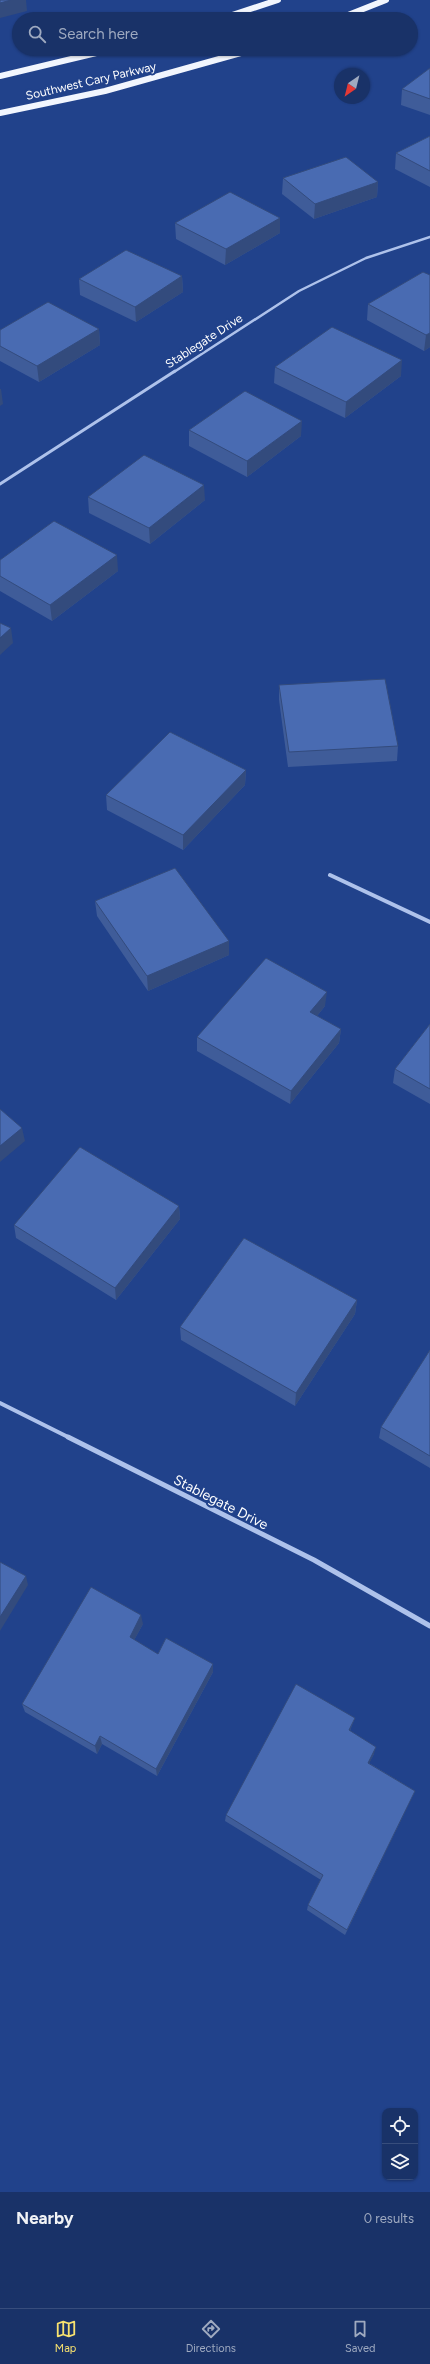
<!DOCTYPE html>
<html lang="en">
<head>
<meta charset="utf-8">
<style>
	:root { --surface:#193268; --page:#223a6e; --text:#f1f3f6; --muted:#9faac0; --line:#374d7c; --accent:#f8e26f }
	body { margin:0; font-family:Figtree,sans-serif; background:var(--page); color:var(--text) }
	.controls { position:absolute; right:12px; bottom:12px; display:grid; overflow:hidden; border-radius:8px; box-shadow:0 1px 3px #0004 }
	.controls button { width:36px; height:36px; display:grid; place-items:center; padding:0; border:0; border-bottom:1px solid var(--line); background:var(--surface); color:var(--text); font:20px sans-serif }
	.compass { position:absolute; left:334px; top:68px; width:36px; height:36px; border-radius:50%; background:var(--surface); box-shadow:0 1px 3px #0004; rotate:215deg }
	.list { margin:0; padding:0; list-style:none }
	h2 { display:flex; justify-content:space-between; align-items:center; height:52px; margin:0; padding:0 16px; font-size:17px }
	h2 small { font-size:13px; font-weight:400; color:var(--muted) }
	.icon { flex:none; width:22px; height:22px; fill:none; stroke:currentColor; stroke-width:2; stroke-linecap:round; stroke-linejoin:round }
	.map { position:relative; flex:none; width:430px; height:2192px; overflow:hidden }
	.search { position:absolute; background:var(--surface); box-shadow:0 1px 3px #0004; left:12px; right:12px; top:12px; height:44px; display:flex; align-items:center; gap:10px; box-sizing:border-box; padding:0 14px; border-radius:22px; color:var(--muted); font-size:15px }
	.sheet { height:116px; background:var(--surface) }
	nav { display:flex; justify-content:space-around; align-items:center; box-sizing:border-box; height:56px; border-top:1px solid var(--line); background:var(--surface); font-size:11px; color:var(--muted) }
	nav a { display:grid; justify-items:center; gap:2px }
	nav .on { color:var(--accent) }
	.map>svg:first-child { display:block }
</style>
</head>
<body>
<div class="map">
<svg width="430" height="2192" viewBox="0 0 430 2192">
	<rect width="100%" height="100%" fill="#21428b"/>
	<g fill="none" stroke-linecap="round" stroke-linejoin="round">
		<path stroke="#aec2eb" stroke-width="2.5" d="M 174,372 L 299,291 L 366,258 L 430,237"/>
		<path stroke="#aec2eb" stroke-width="3" d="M 0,484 L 175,371"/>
		<path stroke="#aec2eb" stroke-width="4" d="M 330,875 L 430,922
			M 0,1403 L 70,1438"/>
		<path stroke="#aec2eb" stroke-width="5" d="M 68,1437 L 314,1560 L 430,1626"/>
		<path stroke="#f2f6fe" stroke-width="6" d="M 220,19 L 278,0
			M 338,19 L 386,0
			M 0,76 L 113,49
			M 0,113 L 105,91 L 255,49"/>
	</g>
	<path fill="#3f5c99" d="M 430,68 L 430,115 L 401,105 L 402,89 Z
		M 430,136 L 430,187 L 395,169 L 396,153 Z
		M 283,178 L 378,182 L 377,197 L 314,219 L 282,194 Z
		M 175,223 L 280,233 L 225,265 L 176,239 Z
		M 423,272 L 430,347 L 424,351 L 367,320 L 368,304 Z
		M 182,276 L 183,292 L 136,322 L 80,295 L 79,279 Z
		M 99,329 L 100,345 L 39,382 L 0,361 L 0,330 Z
		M 275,367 L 401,376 L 345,418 L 274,383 Z
		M 189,430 L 301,436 L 247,477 L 189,446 Z
		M 88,497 L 205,500 L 150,544 L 89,513 Z
		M 0,560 L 118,571 L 52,621 L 0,591 Z
		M 279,685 L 398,746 L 397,761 L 288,767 L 279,700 Z
		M 246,770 L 245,785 L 183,850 L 107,810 L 106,795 Z
		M 95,901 L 229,941 L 229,955 L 148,991 L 97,916 Z
		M 325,1006 L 317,1016 L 341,1029 L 339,1043 L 290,1104 L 197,1051 L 197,1037 Z
		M 430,1024 L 430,1104 L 393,1083 L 395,1069 Z
		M 179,1206 L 180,1219 L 116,1300 L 16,1238 L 14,1225 Z
		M 357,1300 L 355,1314 L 295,1406 L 181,1340 L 180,1327 Z
		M 430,1350 L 430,1468 L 379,1438 L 381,1427 Z
		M 143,1624 L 134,1640 L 158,1654 L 213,1672 L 157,1776 L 102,1744 L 97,1754 L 25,1712 L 22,1704 Z
		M 355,1718 L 352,1725 L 350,1731 L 374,1754 L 369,1763 L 415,1791 L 345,1935 L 307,1910 L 308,1905 L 321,1880 L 225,1821 L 226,1815 Z"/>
	<path fill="#334b7d" d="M 11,0 L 26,0 L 27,11 L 0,18 L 0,3 Z
		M 378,182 L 377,197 L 314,219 L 315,204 Z
		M 280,218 L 280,233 L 225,265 L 226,249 Z
		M 182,276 L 183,292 L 136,322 L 135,307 Z
		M 99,329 L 100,345 L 39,382 L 37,366 Z
		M 430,333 L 430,347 L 424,351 L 426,335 Z
		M 402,360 L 401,376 L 345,418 L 346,402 Z
		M 0,389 L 1,389 L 3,404 L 0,406 Z
		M 302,421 L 301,436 L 247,477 L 247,461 Z
		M 204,485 L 205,500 L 150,544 L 149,528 Z
		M 117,555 L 118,571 L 52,621 L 50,605 Z
		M 11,628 L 13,643 L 0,655 L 0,638 Z
		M 246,770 L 245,785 L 183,850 L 183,835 Z
		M 229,941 L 229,955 L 148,991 L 147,976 Z
		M 327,992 L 325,1006 L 309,1026 L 310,1012 Z
		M 341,1029 L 339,1043 L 290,1104 L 291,1091 Z
		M 22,1128 L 25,1141 L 0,1162 L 0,1146 Z
		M 179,1206 L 180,1219 L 116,1300 L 115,1288 Z
		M 357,1300 L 355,1314 L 295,1406 L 296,1393 Z
		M 26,1576 L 28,1585 L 0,1631 L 0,1617 Z
		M 141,1615 L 143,1624 L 131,1646 L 130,1637 Z
		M 213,1664 L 213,1672 L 157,1776 L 156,1769 Z
		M 355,1718 L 352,1725 L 347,1738 L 349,1730 Z
		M 100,1736 L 102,1744 L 97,1754 L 95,1746 Z
		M 376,1747 L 374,1754 L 366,1770 L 368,1763 Z"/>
	<path fill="#496bb2" stroke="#334b7d" d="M 0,0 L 11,0 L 0,3 Z
		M 430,68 L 430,99 L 402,89 Z
		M 430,136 L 430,171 L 396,153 Z
		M 346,157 L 378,182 L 315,204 L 283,178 Z
		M 230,192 L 280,218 L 226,249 L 175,223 Z
		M 126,250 L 182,276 L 135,307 L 79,279 Z
		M 423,272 L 430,275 L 430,333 L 426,335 L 368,304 Z
		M 48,302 L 99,329 L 37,366 L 0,346 L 0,330 Z
		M 332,327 L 402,360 L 346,402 L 275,367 Z
		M 245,391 L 302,421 L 247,461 L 189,430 Z
		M 144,455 L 204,485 L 149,528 L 88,497 Z
		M 54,521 L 117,555 L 50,605 L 0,576 L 0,560 Z
		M 0,623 L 11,628 L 0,638 Z
		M 385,679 L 398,746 L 289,752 L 279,685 Z
		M 170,732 L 246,770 L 183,835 L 106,795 Z
		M 175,868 L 229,941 L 147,976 L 95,901 Z
		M 266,958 L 327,992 L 310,1012 L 341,1029 L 291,1091 L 197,1037 Z
		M 430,1024 L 430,1089 L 395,1069 Z
		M 0,1109 L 22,1128 L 0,1146 Z
		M 80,1147 L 179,1206 L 115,1288 L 14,1225 Z
		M 244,1238 L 357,1300 L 296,1393 L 180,1327 Z
		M 430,1350 L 430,1456 L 381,1427 Z
		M 0,1562 L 26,1576 L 0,1617 Z
		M 91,1587 L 141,1615 L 130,1637 L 158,1654 L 166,1638 L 213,1664 L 156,1769 L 100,1736 L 95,1746 L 22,1704 Z
		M 296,1684 L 355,1718 L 349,1730 L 376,1747 L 368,1763 L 415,1791 L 347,1930 L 308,1905 L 323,1875 L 226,1815 Z"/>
	<g text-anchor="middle" stroke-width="4" stroke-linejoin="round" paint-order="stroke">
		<g font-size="12" fill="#fff" stroke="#21428b">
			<text transform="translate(91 81) rotate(-13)" y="4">Southwest Cary Parkway</text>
			<text transform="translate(204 341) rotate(-33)" y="4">Stablegate Drive</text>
		</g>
		<g font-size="14" fill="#fff" stroke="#21428b">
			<text transform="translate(221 1502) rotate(27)" y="5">Stablegate Drive</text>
		</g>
	</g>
</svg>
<div class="controls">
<button><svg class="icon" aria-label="locate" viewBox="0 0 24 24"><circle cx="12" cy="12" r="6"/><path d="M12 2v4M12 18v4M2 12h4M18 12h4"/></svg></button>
<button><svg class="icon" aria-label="layers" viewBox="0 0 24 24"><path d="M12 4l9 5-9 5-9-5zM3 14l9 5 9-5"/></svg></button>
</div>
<svg class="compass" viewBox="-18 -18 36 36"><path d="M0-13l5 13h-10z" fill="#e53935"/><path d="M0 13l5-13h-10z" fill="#9faac0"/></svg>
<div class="search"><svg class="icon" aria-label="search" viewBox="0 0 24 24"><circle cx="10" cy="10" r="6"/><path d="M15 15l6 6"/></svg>Search here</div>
</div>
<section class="sheet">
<h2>Nearby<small>0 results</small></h2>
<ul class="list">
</ul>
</section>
<nav>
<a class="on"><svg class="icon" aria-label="map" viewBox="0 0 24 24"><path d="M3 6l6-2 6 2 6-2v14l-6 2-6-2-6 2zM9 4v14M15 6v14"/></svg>Map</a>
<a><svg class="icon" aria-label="directions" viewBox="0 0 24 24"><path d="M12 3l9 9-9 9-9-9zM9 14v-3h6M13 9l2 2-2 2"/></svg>Directions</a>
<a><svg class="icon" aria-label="saved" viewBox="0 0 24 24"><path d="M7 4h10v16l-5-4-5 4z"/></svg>Saved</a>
</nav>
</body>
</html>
